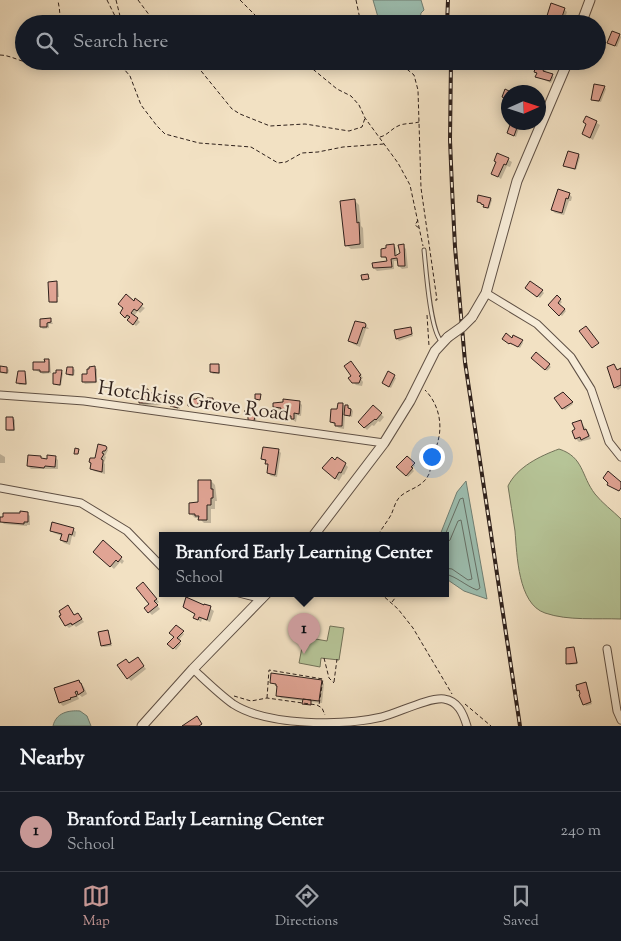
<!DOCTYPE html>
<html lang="en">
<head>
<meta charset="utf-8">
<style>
	:root { --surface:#171b24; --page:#20242c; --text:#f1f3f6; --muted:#9ea1a6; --line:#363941; --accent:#c59692 }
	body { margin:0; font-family:"Sorts Mill Goudy",serif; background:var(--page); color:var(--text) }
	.compass { position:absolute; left:501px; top:85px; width:45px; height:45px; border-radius:50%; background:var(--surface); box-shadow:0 2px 12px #0003; rotate:87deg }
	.you { position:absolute; left:431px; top:456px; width:18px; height:18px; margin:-12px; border:4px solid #fff; border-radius:50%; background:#1a73e8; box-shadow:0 0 0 8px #1a73e833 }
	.badge { display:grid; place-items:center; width:32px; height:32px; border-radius:50%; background:var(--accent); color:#111; font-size:16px; font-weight:700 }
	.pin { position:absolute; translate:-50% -41px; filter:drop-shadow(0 1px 2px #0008) }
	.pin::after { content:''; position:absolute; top:26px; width:18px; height:15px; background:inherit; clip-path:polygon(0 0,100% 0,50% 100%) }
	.popup { position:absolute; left:159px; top:532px; width:290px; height:65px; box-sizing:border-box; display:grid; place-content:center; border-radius:0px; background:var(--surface); filter:drop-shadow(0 1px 4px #0005); font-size:16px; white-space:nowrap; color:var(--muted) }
	.popup b { font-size:19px; color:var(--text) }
	.popup::after { content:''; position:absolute; left:50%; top:100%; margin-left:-10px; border:10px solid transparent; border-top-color:var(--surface) }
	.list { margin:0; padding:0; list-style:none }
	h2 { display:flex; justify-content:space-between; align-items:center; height:65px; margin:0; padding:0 20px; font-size:21px }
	h2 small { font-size:16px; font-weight:400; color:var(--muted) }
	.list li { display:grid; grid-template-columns:32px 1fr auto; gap:15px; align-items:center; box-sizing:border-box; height:80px; padding:0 20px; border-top:1px solid var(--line) }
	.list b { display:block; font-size:19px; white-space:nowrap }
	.list p { margin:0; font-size:16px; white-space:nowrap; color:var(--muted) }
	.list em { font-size:16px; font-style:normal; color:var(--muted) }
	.icon { flex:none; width:28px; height:28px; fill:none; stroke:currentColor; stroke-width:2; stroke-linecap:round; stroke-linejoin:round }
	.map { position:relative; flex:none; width:621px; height:726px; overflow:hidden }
	.search { position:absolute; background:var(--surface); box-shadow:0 2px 12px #0003; left:15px; right:15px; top:15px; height:55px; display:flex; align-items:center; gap:12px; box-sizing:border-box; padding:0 18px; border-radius:28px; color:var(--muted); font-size:19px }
	.sheet { height:145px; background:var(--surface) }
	nav { display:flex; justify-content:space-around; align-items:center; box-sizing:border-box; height:70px; border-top:1px solid var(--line); background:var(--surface); font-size:14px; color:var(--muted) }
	nav a { display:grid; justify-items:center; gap:2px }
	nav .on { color:var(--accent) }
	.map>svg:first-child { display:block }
</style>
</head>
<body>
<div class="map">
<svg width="621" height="726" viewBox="0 0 621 726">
	<rect width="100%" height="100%" fill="#f2e1c3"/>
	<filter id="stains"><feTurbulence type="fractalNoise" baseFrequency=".004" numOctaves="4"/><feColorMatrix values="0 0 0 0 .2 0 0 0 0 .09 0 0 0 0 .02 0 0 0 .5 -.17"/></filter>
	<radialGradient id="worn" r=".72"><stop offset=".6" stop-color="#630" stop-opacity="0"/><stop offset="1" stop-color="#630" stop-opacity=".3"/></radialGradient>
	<path fill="#b6c497" stroke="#727259" d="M 559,449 C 584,457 581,476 595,494 C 602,503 613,511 621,519 L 621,619 C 597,618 568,621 545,613 C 518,604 517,555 515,531 C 513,516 510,501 508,486 C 517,467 540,456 559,449 Z
		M 330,626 L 344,628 L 339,660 L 321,658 L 320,667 L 299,663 L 304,637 L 327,641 Z"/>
	<path fill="#9cbeb0" stroke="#707f74" d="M 373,0 L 421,0 L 424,10 L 421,13 L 419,24 L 380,24 Z
		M 466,481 L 487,599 L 464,591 L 445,578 L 445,535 L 440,535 L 457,492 Z
		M 80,711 L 87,716 L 91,726 L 53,726 C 56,713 68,710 80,711 Z"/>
	<path fill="#0003" d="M 564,9 L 567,12 L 563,24 L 551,21 L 548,18 Z
		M 619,35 L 621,37 L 617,47 L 609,43 Z
		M 544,67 L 546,69 L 545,72 L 554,77 L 551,83 L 537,77 L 538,74 L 536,72 Z
		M 604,87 L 606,89 L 601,102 L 594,101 L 593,99 Z
		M 587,117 L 600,125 L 593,140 L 583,134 L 587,125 Z
		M 512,122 L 521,122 L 516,137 L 508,133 Z
		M 498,154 L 512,162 L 510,167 L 507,166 L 501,179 L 492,173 Z
		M 579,155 L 580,157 L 576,170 L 564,166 Z
		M 569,194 L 572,197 L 571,201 L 569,201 L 564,215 L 555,213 L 552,210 Z
		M 491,199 L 492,200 L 489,209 L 478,202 Z
		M 355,201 L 359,205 L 361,226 L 363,228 L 364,248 L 351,249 L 346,245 Z
		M 393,245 L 396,248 L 397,256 L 401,254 L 403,246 L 406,249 L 408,268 L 402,269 L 399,266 L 399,261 L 394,261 L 394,269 L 377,271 L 374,268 L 388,263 L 388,259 L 382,257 Z
		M 56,282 L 58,284 L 59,297 L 57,297 L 58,303 L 52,303 L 50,302 Z
		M 528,289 L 542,291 L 544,293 L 540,298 Z
		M 557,297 L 562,302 L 559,305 L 566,311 L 562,316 L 549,305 Z
		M 134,302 L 145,308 L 140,313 L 138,311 L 134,316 L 140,322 L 136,326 L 121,313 Z
		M 51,320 L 53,324 L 49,324 L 49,328 L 43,329 L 41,327 Z
		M 365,324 L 369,329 L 366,329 L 360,347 L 353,344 L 350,341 Z
		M 411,329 L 413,336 L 399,341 L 397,339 L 396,331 Z
		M 504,339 L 522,341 L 523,343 L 520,348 L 512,344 L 512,345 Z
		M 536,354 L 551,367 L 547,371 L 532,358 Z
		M 48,360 L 50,362 L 51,373 L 43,374 L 35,370 Z
		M 218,365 L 220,367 L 220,374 L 213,374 L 211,372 Z
		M 354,365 L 363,378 L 361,379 L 363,382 L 362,386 L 356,385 L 353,382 Z
		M 614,365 L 618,371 L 621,370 L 621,388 L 618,390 L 615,387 Z
		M 0,367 L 7,368 L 9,370 L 8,374 L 1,373 Z
		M 73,368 L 75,370 L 74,376 L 69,376 L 68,374 Z
		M 95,368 L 97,369 L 97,383 L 85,384 L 83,382 Z
		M 61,371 L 63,373 L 61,386 L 56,385 L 54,384 Z
		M 24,372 L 26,374 L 27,385 L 19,385 L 18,383 Z
		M 389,373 L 396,378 L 391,388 L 385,385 Z
		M 147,391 L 150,394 L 158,394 L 161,397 L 161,405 L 144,406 L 141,403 L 140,396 Z
		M 563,393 L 573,404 L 565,410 L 563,408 Z
		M 179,398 L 181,400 L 180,409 L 173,407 L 171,405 Z
		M 202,399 L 204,405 L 199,404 L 199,407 L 191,407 L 189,405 Z
		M 213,399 L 214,403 L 218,405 L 218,410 L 209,410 L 208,408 Z
		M 299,402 L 302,405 L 301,416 L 297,415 L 296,422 L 274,407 Z
		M 343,404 L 346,408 L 348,406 L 353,411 L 352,417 L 345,415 L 344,429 L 339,428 L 331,422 Z
		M 253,406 L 257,412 L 256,422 L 251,421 L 249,416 L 245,414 L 250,412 Z
		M 373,407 L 384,417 L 380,422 L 378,421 L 374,426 L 372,425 L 367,430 L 359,422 Z
		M 13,418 L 15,420 L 15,431 L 9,431 L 7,429 Z
		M 580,421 L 589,433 L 591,439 L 579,442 L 576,439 Z
		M 105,447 L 108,450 L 105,456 L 106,457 L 104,463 L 105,464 L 105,474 L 94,471 L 91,468 L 96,459 Z
		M 278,450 L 281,453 L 277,477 L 271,476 L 268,473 L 269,466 L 263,459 Z
		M 0,454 L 5,457 L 5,463 L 0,463 Z
		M 40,457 L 43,460 L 55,457 L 58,460 L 58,469 L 31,469 L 28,466 Z
		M 407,458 L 415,465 L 412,469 L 414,471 L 408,477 L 398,467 Z
		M 345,464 L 348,467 L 344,475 L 343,474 L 339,481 L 327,471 Z
		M 211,481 L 215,485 L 217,501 L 215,501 L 215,509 L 211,509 L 211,523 L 204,523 L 199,518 L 195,518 L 191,514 L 200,504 Z
		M 27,513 L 30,516 L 30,525 L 27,525 L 27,526 L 4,524 L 1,521 Z
		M 73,529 L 76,532 L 75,537 L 72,536 L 70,545 L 64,543 L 61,540 L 62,536 L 54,533 L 51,530 Z
		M 103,542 L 124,561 L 122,564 L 120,562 L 114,569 L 95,552 Z
		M 146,586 L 159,602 L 156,604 L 160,609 L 152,615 L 149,612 L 151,604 Z
		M 205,605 L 214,611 L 210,622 L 202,619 L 201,622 L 195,618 L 196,615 L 184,607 Z
		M 68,607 L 75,616 L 78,614 L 84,622 L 76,627 L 74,625 L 69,628 L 66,625 Z
		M 176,626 L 184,634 L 178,641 L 181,644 L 176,650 L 169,644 L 175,637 Z
		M 108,632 L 112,646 L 104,647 L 102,646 Z
		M 574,648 L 578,664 L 569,665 L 567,663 Z
		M 140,662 L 146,669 L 131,681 L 119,666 Z
		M 78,681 L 84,687 L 87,694 L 82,697 L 76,692 L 79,699 L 63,706 L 60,703 L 55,689 Z
		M 321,681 L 324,684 L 322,703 L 311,702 L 311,705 L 304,701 L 281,698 L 278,695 L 277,686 L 271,682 Z
		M 585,683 L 592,704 L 586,706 L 579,690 Z"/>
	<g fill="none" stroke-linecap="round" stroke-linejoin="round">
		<path stroke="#656f66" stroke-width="1" d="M 445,535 L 460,499 L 463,498 L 480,588 L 477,590 C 466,586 456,576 445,574
			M 445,545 L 450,540 L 458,521 L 461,520 L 472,579 L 468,580 L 452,569 L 445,568"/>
	</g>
	<path fill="#e0a494" stroke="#2e201b" d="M 551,3 L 565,8 L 560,23 L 546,19 Z
		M 612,31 L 620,34 L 615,46 L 607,43 Z
		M 537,63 L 545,66 L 543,71 L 553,74 L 550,81 L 535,77 L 537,73 L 534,72 Z
		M 594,84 L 605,86 L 599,101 L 591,100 Z
		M 505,89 L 511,92 L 508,92 L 508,100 L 502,97 Z
		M 586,116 L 597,121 L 590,138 L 582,134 L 586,124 L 583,122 Z
		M 511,122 L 519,122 L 514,136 L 507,133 Z
		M 568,151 L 579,154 L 575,169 L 563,166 Z
		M 497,153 L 509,158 L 506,165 L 504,164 L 498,177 L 491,174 L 496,162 L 494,161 Z
		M 558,189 L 570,193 L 568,199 L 566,198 L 562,213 L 551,210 Z
		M 478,195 L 491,198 L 488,208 L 483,207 L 484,205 L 481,204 L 481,203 L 477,202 Z
		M 355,199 L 357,223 L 359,222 L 360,244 L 345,246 L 340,201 Z
		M 394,244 L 395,256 L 400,253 L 398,245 L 404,244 L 405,266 L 398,266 L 397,258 L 391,259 L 392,267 L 373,268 L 372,263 L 387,261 L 386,257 L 381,257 L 381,249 L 386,248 L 386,245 Z
		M 368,274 L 369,279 L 362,280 L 361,275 Z
		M 57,281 L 57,302 L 49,302 L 48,282 Z
		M 530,281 L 543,290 L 537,297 L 525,288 Z
		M 126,294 L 134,301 L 135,298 L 143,304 L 137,311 L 134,309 L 131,313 L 138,318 L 133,325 L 127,320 L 130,317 L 127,315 L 125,318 L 120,313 L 123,308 L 118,304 Z
		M 557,295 L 561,299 L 558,303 L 565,309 L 559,316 L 548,305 Z
		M 51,318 L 51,322 L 47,323 L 47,327 L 40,327 L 40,319 Z
		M 355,321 L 365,323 L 366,325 L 365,328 L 363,327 L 357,344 L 348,341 Z
		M 586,326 L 599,343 L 592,348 L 579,331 Z
		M 411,327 L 412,334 L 396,339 L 394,330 Z
		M 506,333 L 512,338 L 513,335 L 523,340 L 518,347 L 510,343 L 509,344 L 502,339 Z
		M 536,352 L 550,364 L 545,370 L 531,358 Z
		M 44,359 L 49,359 L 49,372 L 40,372 L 40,370 L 33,370 L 33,362 L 45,362 Z
		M 351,361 L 361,375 L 359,376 L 361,378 L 359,383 L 352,383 L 348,378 L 351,376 L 344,366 Z
		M 210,364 L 219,364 L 219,373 L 210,372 Z
		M 614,364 L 617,370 L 621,368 L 621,385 L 614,388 L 607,367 Z
		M 0,366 L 7,367 L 7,373 L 0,372 Z
		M 95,366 L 96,382 L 82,382 L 82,374 L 87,374 L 87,369 L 89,369 L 89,367 Z
		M 67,367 L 73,367 L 73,375 L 66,374 Z
		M 56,370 L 62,370 L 60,385 L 53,384 L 53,373 L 56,373 Z
		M 18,371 L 25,371 L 26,384 L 16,383 Z
		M 388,371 L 395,375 L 389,387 L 382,383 Z
		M 148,389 L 148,393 L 158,393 L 159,403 L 139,403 L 139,395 L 143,395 L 143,390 Z
		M 563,392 L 573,402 L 562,409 L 554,398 Z
		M 255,394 L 261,394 L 260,400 L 255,399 Z
		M 170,397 L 180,397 L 178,408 L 170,406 Z
		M 197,398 L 203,398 L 202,403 L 198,403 L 198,406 L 188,406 L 188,399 L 196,399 Z
		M 207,398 L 213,398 L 213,401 L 217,402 L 216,409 L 206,409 Z
		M 283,399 L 300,401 L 299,414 L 294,413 L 294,419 L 291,419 L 291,416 L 285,415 L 285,412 L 280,411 L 281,408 L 273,407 L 273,403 L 283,402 Z
		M 338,403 L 343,403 L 342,426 L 335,426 L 335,423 L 330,422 L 331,409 L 337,409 Z
		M 249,404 L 253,405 L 253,409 L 256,410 L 254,421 L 248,420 L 248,415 L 244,415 L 245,410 L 249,411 Z
		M 345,405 L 348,405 L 348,408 L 351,409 L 350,416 L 344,415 Z
		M 373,405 L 382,413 L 376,420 L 375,419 L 364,428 L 358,422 Z
		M 6,417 L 13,417 L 14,430 L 6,430 Z
		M 581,420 L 584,430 L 586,429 L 589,436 L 581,440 L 580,437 L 575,439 L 572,431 L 575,429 L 572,423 Z
		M 98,444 L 106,446 L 107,448 L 105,451 L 103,451 L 102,453 L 104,454 L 101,459 L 103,460 L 102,472 L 90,469 L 91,463 L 89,462 L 90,458 L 95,458 Z
		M 263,447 L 279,449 L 275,475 L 267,473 L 268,464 L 265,464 L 266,460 L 261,459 Z
		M 75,448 L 79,449 L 78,454 L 74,454 Z
		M 28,455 L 41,456 L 41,458 L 47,459 L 47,455 L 56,456 L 55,467 L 45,466 L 44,468 L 27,466 Z
		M 407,456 L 415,463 L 411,467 L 413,468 L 406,476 L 396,467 Z
		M 332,457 L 335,460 L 337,457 L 346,463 L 341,473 L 339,472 L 335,479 L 322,468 Z
		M 608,471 L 621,482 L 621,488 L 619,491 L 607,485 L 608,483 L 603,478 Z
		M 198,480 L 211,480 L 211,489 L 213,489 L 213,498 L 211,498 L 211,505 L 207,505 L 207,520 L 198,520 L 199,516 L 195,516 L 195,514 L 189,514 L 189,503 L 198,502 Z
		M 20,511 L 28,512 L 28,522 L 24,522 L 24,524 L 0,522 L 0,517 L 3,517 L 3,513 L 20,513 Z
		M 52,522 L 74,528 L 72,535 L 69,534 L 67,542 L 60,540 L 62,534 L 50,531 Z
		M 103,540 L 122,557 L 118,562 L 116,560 L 110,567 L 93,552 Z
		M 143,582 L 157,599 L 154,601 L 158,605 L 148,613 L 144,608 L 149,604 L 136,588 Z
		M 186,597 L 204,605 L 204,604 L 211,606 L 207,620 L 199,617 L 198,620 L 193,618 L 195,614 L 183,607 Z
		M 68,605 L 74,615 L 78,613 L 82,619 L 72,625 L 71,623 L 65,626 L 59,616 L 61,615 L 59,611 Z
		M 176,625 L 184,631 L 177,638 L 181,641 L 173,649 L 167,644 L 174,637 L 169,633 Z
		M 108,630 L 111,644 L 101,646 L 98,632 Z
		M 574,647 L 577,663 L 566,664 L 566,648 Z
		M 138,657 L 144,666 L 127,679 L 117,665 L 126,659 L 129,663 Z
		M 271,673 L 322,680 L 319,701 L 276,696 L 277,686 L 276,686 L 276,684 L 270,683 Z
		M 79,680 L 80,683 L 81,683 L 84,691 L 78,695 L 77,691 L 75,692 L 77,696 L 70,698 L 71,699 L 59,703 L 54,688 Z
		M 586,682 L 591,702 L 583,705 L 579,695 L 580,694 L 579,690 L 577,691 L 576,685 Z
		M 303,699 L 311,700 L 311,705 L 302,704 Z
		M 197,716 L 202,724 L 199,726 L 182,726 Z"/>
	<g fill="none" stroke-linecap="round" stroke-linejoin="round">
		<g stroke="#5f5045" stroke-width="5">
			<path id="service" d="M 424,250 C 426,269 430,329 441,341"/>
		</g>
		<g stroke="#5f5045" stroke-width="9">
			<path id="minor" d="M 486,293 L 537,324 L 571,357 L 591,389 L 609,442 L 621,457
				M 0,395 L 84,401 L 384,443
				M 0,488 L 81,503 L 127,531 L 163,568
				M 239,593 L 262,599
				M 607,649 L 617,711 L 621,720
				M 193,669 C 206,681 219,694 233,704 C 267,726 343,726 382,717 C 398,713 429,697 444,699 C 458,701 463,713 467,726"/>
		</g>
		<g stroke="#5f5045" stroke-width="11">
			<path id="tertiary" d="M 581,24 L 590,0
				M 472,317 L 486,293 L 517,181 L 568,61
				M 314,535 L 384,443 L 410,401 L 435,351 L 448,337
				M 142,726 L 193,669 L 267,593"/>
		</g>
		<path stroke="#2e201b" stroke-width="1" stroke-dasharray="4 2.5" stroke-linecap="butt" d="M 107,0 L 117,20 L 117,24
			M 116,0 L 120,16 L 118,20
			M 138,0 L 156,24
			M 240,0 L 264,24
			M 356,0 L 361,24
			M 54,24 C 63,17 59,10 58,0
			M 0,55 C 14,55 30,69 45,61
			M 117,61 L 130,76 L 141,105 L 157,126 L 165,134 L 199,143 L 251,147 L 278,163 L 286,162 L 302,153 L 318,152 L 343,147 L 384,144
			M 193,61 L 232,109 L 240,114 L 270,126 L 305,124 L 349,131 L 362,127 L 365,118
			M 303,61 L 337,89 L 351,96 L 359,105 L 365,118 L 398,163 L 410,185 L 423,246
			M 397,61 L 414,75 L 418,90 L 421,188 L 437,300 L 435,300
			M 380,137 C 388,135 391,129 398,126 C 403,123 412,124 419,122
			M 418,220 L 415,225 L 419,228
			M 427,315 L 429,346
			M 378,535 C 382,528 387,522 391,515 C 394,509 395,500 402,495 C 411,488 423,487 429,474 C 431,470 430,464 432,459 C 433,453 437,447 438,441 C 443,423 438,403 425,390
			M 380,593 L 398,609 L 413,628 L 452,694
			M 392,602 L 399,593
			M 324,658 L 329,678 L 334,683
			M 334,682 L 337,659
			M 234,696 L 251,701 L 267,698 L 317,705 L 322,708 L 325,715
			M 267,698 L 269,670 L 323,679 L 319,705
			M 465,704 L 491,726"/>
		<use href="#service" stroke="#f7ecd8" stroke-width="3"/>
		<use href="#minor" stroke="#f7ecd8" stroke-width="7"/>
		<use href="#tertiary" stroke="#f7ecd8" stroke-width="9"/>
		<g stroke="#2e201b" stroke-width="4">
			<path id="rail" d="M 447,24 L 448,0
				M 451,61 L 450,140 L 452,188 L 455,247 L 465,362 L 520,726"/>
		</g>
		<use href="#rail" stroke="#f7ecd8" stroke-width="2" stroke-dasharray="5.5" stroke-linecap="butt"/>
		<g stroke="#5f5045" stroke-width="11" stroke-linecap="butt">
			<path id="tertiary-bridge" d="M 448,337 L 462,327 L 472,317"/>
		</g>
		<use href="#tertiary-bridge" stroke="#f7ecd8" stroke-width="9"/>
	</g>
	<g text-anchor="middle" stroke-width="4.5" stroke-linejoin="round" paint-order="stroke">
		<g font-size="20" fill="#2e201b" stroke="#f7ecd8">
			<text transform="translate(194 400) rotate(8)" y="7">Hotchkiss Grove Road</text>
		</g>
	</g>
	<rect width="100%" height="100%" filter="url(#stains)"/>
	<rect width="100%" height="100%" fill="url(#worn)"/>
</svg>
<svg class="compass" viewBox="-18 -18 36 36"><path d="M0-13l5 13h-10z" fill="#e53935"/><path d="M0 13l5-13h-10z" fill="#9ea1a6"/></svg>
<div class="you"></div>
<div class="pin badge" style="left:304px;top:654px">1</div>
<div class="popup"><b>Branford Early Learning Center</b>School</div>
<div class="search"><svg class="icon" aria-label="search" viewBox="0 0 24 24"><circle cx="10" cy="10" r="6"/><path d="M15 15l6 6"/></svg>Search here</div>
</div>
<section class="sheet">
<h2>Nearby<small></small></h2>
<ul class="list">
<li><span class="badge">1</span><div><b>Branford Early Learning Center</b><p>School</p></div><em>240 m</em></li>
</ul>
</section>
<nav>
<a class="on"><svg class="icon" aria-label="map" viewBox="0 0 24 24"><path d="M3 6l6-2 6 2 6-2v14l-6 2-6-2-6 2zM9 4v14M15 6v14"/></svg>Map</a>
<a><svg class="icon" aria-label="directions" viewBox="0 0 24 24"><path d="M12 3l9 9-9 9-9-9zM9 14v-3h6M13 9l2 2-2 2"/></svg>Directions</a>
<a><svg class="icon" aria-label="saved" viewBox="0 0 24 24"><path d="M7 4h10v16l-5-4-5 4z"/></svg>Saved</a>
</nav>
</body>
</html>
